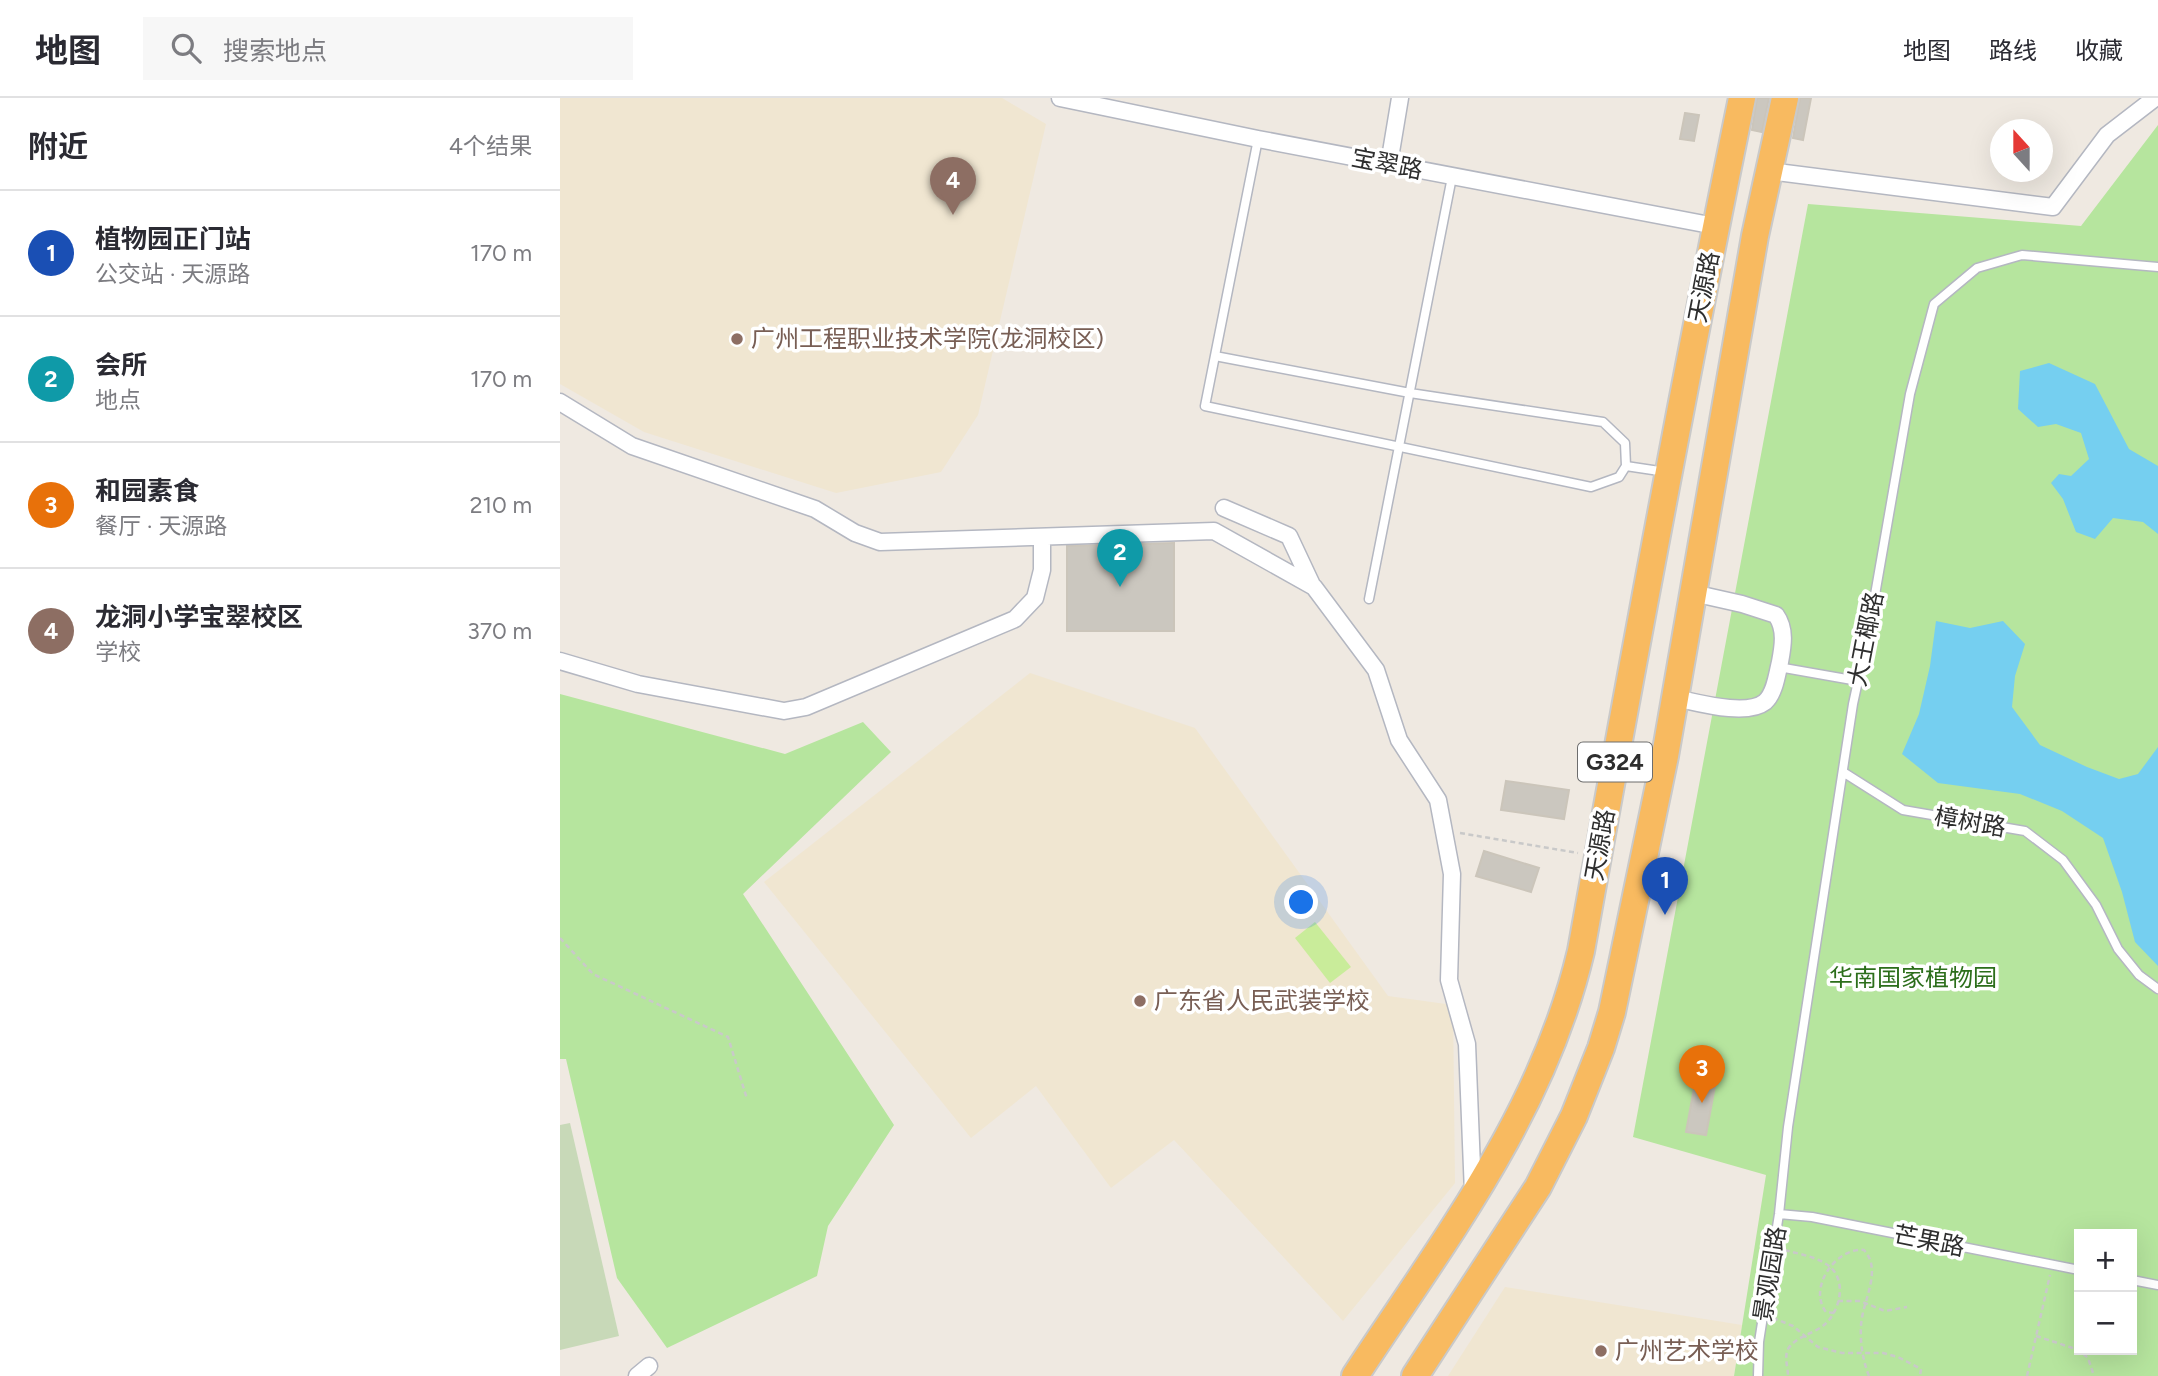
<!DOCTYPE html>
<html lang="zh">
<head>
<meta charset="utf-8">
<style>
	:root { --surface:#fff; --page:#f7f7f7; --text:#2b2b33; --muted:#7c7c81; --line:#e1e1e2; --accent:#4264fb }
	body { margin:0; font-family:Figtree,"Noto Sans SC",sans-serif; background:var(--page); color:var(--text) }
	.controls { position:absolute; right:21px; bottom:21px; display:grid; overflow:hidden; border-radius:0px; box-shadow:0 7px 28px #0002 }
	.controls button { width:63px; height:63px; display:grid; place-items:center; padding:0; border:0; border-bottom:2px solid var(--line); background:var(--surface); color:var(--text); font:35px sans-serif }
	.compass { position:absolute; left:1430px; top:21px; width:63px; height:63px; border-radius:50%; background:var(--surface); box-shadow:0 7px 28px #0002; rotate:339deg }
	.you { position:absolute; left:742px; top:805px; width:24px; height:24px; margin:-18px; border:5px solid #fff; border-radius:50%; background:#1a73e8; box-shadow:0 0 0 10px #1a73e833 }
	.badge { display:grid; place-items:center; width:46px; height:46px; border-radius:50%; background:var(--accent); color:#fff; font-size:23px; font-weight:700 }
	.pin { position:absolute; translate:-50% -58px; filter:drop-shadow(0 2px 4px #0008) }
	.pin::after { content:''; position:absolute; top:37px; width:24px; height:21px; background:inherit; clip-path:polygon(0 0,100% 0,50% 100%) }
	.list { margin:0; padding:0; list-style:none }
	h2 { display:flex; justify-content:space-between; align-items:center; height:91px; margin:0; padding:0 28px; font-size:30px }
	h2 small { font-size:23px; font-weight:400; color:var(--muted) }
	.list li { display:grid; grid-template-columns:46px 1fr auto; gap:21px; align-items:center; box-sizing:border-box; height:126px; padding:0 28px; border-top:2px solid var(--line) }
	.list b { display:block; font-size:26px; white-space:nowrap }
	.list p { margin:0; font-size:23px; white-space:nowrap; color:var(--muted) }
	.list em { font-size:23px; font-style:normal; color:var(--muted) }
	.icon { flex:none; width:38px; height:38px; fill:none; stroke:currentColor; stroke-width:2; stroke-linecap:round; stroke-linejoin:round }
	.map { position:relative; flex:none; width:1598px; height:1278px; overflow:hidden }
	header { display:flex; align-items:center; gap:42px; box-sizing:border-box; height:98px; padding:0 35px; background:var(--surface); border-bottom:2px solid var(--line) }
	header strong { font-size:33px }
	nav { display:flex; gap:38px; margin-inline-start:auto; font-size:24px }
	.search { width:490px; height:63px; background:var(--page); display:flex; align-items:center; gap:18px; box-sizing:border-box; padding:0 24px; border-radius:0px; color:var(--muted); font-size:26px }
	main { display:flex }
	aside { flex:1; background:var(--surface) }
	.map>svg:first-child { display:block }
</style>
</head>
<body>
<header>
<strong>地图</strong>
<div class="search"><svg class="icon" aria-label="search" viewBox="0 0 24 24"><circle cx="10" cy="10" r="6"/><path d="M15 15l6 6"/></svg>搜索地点</div>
<nav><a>地图</a><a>路线</a><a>收藏</a></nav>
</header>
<main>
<aside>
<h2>附近<small>4个结果</small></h2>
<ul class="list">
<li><span class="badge" style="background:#1a4fb4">1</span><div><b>植物园正门站</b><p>公交站 · 天源路</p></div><em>170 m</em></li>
<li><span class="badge" style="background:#0f9aa8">2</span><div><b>会所</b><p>地点</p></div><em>170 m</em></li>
<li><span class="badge" style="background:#e8710a">3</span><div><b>和园素食</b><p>餐厅 · 天源路</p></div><em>210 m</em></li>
<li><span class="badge" style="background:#8d6e63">4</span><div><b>龙洞小学宝翠校区</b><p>学校</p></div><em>370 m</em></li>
</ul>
</aside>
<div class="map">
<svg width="1598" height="1278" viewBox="0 0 1598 1278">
	<rect width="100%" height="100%" fill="#efe9e1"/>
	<path fill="#f0e6d1" d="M 0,0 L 442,0 L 486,26 L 418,317 L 381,374 L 276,395 L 84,334 L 0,286 Z
		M 470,575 L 635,630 L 828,898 L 893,907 L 895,1085 L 783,1223 L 614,1042 L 551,1090 L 476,988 L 411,1040 L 204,784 Z
		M 945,1189 L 1182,1227 L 1174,1278 L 888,1278 Z"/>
	<path fill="#b6e59e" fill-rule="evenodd" d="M 1598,27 L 1598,1278 L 1174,1278 L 1206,1077 L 1073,1039 L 1248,106 L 1521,128 ZM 1519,1136 L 1572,1136 L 1572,1252 L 1519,1252 Z
		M 0,596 L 225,656 L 303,624 L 331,654 L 183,796 L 334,1027 L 268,1128 L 257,1178 L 107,1250 L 57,1180 L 6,961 L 0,961 Z"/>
	<path fill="#c8d9b8" d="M 10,1025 L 59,1238 L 0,1252 L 0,1027 Z"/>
	<path fill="#c9ec9a" d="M 755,824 L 791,869 L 770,885 L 735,840 Z"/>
	<path fill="#75cff0" d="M 1489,265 L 1535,286 L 1569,351 L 1598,368 L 1598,436 L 1583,424 L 1553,420 L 1535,441 L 1516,434 L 1503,401 L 1491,385 L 1499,376 L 1511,378 L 1529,361 L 1521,335 L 1496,326 L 1478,329 L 1458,311 L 1460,273 Z
		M 1376,523 L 1410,530 L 1443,523 L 1465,546 L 1455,578 L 1452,609 L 1480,647 L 1527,669 L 1559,681 L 1578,676 L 1598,649 L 1598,868 L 1575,844 L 1562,794 L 1543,740 L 1502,713 L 1460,696 L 1378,685 L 1342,656 L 1359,616 L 1370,568 Z"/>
	<path fill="#cbc7bf" stroke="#cbc5ba" stroke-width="2" d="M 1197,0 L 1209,0 L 1202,34 L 1192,32 Z
		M 1240,0 L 1251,0 L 1243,42 L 1233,40 Z
		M 1125,15 L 1139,17 L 1134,43 L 1120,41 Z
		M 614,445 L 614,533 L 507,533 L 507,448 Z
		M 946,683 L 1009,692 L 1004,721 L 941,712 Z
		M 924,753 L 979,770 L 971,794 L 916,778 Z
		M 1137,974 L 1157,977 L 1146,1037 L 1126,1034 Z"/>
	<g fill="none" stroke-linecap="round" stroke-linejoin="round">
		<g stroke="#b4b7c1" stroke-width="11">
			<path id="service" d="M 698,41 L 645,308 L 1031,389 L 1059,379 L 1066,368
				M 655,258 L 850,295 L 1043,324 L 1065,345 L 1066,368 L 1106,374
				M 809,501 L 892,79
				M 1218,569 L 1298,583
				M 1283,674 L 1343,712 L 1465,733 L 1503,762 L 1536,807 L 1558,851 L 1579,877 L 1598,891
				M 1219,1116 L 1252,1119 L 1519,1172
				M 1572,1182 L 1598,1187
				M 1198,1278 L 1199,1244 L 1219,1116 L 1228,1029 L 1293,606 L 1308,537 L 1350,296 L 1374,206 L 1417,170 L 1462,157 L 1598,169"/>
		</g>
		<g stroke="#b4b7c1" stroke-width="19">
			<path id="minor" d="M 500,0 L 698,41 L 1155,128
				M 829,66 L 840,0
				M 1209,73 L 1493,109 L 1547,37 L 1595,0
				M 0,304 L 72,348 L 255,411 L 295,435 L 320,444 L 654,433 L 754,489 L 816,572 L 839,642 L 878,702 L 892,776 L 889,882 L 907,946 L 913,1095
				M 664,410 L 729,438 L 752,487
				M 0,563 L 78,586 L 224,613 L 246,609 L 455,521 L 475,500 L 482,472 L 482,441
				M 1115,600 C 1136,604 1186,619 1205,604 C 1215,595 1217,576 1220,564 C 1223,548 1226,531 1216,517 L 1182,506 L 1133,495
				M 77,1278 L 89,1268"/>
		</g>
		<g stroke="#c9c9c9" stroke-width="30">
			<path id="trunk" d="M 795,1278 C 884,1142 983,1015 1021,853 C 1072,568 1124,283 1182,0
				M 855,1278 L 978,1089 L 1014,1018 L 1041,950 L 1052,914 L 1105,658 L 1195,138 L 1225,0"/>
		</g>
		<path stroke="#c9c9c9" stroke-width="2.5" stroke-dasharray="5 3.5" stroke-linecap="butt" d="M 900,735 L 1018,755
			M 0,840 L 33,876 L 168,939 L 187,1001
			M 1225,1152 C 1238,1156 1254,1158 1266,1166 C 1288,1179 1281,1213 1264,1227 C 1253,1236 1235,1239 1228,1251 C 1224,1260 1228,1269 1228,1278
			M 1278,1203 L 1300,1203 L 1325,1213 L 1347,1209
			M 1274,1215 L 1266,1214 C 1247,1189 1277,1149 1304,1152 C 1323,1173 1302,1203 1301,1228 C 1300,1245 1303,1263 1309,1278
			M 1213,1220 L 1233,1228 L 1258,1249 L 1282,1255 L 1323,1255 L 1338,1259 L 1361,1271 L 1360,1278
			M 1476,1238 L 1519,1252 L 1528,1260 L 1534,1278
			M 1467,1278 L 1490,1177"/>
		<use href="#service" stroke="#fff" stroke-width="8"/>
		<use href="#minor" stroke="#fff" stroke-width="16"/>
		<use href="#trunk" stroke="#f8ba60" stroke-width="26"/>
	</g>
	<g fill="#8d6e63" stroke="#fff" stroke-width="2.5">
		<circle cx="177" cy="241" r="7"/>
		<circle cx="580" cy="903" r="7"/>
		<circle cx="1041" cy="1253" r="7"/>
	</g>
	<g text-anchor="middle" stroke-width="7" stroke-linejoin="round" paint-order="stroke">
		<rect fill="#fff" stroke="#6d6d6d" stroke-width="2" x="1018" y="644.5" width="74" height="39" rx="5"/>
		<g font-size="23" font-weight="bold" fill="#2e2e2e">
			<text x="1055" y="672">G324</text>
		</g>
		<g font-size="24" fill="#2e2e2e" stroke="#fff">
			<text transform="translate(827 66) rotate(11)" y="8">宝翠路</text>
			<text transform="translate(1144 189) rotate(-79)" y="8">天源路</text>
			<text transform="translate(1306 541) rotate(-79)" y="8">大王椰路</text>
			<text transform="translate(1410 724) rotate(10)" y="8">樟树路</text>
			<text transform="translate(1040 747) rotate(-80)" y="8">天源路</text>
			<text transform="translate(1369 1143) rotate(11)" y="8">芒果路</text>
			<text transform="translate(1210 1176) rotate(-81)" y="8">景观园路</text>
		</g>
		<g font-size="24" fill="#785e54" stroke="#fff" text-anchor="start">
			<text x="191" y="249">广州工程职业技术学院(龙洞校区)</text>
			<text x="594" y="911">广东省人民武装学校</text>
			<text x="1055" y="1261">广州艺术学校</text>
		</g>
		<g font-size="24" fill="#2c6e1b" stroke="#fff">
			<text x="1353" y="888">华南国家植物园</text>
		</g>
	</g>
</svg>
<div class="controls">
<button>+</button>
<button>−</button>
</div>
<svg class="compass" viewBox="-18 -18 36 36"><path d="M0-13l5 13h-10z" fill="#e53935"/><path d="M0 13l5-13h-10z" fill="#7c7c81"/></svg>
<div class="you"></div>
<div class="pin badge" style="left:1105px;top:817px;background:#1a4fb4">1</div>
<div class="pin badge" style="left:560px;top:489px;background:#0f9aa8">2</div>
<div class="pin badge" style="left:1142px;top:1005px;background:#e8710a">3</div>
<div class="pin badge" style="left:393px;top:117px;background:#8d6e63">4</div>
</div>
</main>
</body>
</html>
